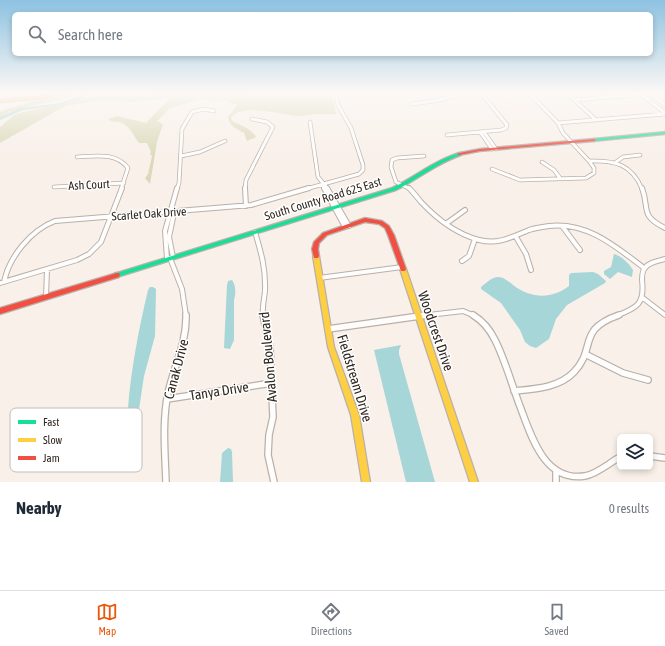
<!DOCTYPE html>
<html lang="en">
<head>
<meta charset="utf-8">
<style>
	:root { --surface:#fff; --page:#f2f2f3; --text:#1f2937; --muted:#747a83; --line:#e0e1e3; --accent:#ea580c }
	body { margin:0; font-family:"Asap Condensed",sans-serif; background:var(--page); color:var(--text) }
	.controls { position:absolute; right:12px; bottom:12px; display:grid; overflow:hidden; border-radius:6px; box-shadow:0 2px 6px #0003 }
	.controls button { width:36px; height:36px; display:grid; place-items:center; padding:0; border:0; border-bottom:1px solid var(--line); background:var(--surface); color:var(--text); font:20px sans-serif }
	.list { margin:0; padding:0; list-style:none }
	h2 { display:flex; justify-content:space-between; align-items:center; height:52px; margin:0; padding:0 16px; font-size:17px }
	h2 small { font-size:13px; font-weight:400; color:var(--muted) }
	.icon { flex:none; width:22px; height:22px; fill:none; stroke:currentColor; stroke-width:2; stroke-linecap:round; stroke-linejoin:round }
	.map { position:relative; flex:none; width:665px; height:482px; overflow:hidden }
	.search { position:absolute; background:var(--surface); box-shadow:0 2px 6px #0003; left:12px; right:12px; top:12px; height:44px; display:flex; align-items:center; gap:10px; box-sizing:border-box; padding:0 14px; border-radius:6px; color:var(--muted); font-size:15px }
	.sheet { height:108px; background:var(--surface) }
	nav { display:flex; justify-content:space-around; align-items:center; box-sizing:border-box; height:56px; border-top:1px solid var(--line); background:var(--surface); font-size:11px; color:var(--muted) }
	nav a { display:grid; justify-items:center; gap:2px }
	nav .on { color:var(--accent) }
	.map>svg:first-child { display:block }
</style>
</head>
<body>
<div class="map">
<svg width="665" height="482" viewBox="0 0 665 482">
	<rect width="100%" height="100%" fill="#f8f0e9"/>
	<path fill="#dad9b9" d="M 63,93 L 86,93 C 74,96 62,100 50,102 C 31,106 18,107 0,117 L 0,112 L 4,110 Z
		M 104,93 L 138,95 L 153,93 L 259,93 L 292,95 L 319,96 L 320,93 L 332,94 L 336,114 C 330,114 323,114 317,114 C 311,114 305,116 298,116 C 281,115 245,103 231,117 L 232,121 C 240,125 251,128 256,137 L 247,141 L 244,133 C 237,129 229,126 228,117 L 237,105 L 224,100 L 213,102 L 202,99 L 170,108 L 157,121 L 163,124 L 157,142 L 150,184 L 145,178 L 148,174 L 152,156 L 150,154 L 151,152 L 147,143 L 139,143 C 134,136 129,125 120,122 C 115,121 112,123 108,119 L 117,116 L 146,123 L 170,98 L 135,102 L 99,101 L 65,106 L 0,143 L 0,127 L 14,115 L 23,112 L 72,102 Z"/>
	<path fill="#a6d6d7" d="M 614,254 C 621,256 629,263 633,270 L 632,277 L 618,272 L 610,279 L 604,274 L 604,271 L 611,267 Z
		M 593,272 L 598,274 L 606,281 L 605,283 L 567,305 L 556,319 L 549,339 L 536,348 L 530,346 L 525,342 L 520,330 L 501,303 L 481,289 L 481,287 C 485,284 491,278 497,277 C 503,276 509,282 513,285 C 530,298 551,300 569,286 L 569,275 L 571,273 Z
		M 232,280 C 236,285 236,294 234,300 L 234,340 L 230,349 L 224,348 L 227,285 L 228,281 Z
		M 150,287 L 153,287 L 156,289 L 155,336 L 144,376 L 132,456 L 128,463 L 122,465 L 119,462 C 118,449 120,435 124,422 C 125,417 128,413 128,408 C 131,369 139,328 148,290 Z
		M 401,345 L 399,350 L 399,354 L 435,482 L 406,482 L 374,350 Z
		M 228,448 L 231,449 L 232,452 L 233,482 L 220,482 L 222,453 Z"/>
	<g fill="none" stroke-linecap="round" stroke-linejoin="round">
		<path fill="#a6d6d7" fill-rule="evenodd" d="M 89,93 L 93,93 L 76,101 L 61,105 L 23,110 L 0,120 L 0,117 L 20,108 L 60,103 Z"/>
		<g stroke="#b8b1aa" stroke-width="4.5">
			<path id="street-far2" d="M 567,93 L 596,120
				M 650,93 L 665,105
				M 641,94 L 665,113
				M 574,100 L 659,93
				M 412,104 L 434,101 L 467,93
				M 310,122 L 318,177 L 328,189
				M 558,123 L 665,114
				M 480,132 L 492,149
				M 484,132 L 496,149
				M 447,135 L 501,130 L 506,128 L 507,125 L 481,93
				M 181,156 L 200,152 L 225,141
				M 77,157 C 95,156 116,152 128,168 L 121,189
				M 589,161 C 614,160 632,164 642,189
				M 542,162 L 554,170 L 560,178
				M 616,162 L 623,157 L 640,155
				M 492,169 L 520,180 L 586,178 L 594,173 L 594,168 L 589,161 L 563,133 L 558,123 L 529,93
				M 323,185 L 324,189
				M 54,187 L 124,183
				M 177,189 L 179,183 L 182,129 L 192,112 L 204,109 L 214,111
				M 245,189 L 246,180 L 273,127 L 267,122 L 252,119
				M 306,189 L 359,174 L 363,170 L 363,165 L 351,128 L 338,105 L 336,93
				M 410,189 L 396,182 L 391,167 L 392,160 L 397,158 L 424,156"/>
		</g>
		<g stroke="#b8b1aa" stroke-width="6">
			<path id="street-far1" d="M 245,188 L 246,206
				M 324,188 L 345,227
				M 327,188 L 349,226
				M 409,188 C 413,192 417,197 421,202 C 436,218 457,234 479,240 C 498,245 512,237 529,230 C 535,228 542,227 549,226 C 588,222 615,246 644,268
				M 642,188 C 650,209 639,215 665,228
				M 172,213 L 173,218 L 169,237 L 173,257
				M 447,223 L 465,210
				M 562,226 L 580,250
				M 255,232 C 261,252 266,269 265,291 C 264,300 262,307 263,316
				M 516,237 L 526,254 L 531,270
				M 170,258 L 182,289 L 186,316
				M 167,259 L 165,231 L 177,188
				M 462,261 L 469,256 L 475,239
				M 319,278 L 402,267
				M 4,282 C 9,257 31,230 55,221 L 251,205 L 309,188
				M 0,283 L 77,260 L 89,254 L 101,242 L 122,188
				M 46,297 L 47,270
				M 643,298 L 665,315
				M 420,316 L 463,311 L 475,316
				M 616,316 C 637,308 645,304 642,280 C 642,276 642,271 645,268 C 649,262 658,261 665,259"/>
		</g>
		<g stroke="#b8b1aa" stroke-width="8">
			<path id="street" d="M 263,315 L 270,348 L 273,417 L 269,435 L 268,455 L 274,482
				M 473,315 C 483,321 490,330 495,340 C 506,362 512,386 521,409 C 532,438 545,482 585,476 C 597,474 609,463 620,457
				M 328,329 L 427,315
				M 585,354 L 623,373 L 648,380
				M 514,391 C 534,389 559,388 574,372 C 597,348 576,330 619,315
				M 167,399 L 272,383
				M 650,456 L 665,458
				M 556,471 L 556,482
				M 166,482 C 165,452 162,422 168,393 C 174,366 187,342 186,315"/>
		</g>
		<g stroke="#b8b1aa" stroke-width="2.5">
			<path id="fast" d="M 665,132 L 665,134 L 593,141 L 591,140 L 593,139 Z
				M 459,153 L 461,153 L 461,155 C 437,163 418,179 396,190 L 117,277 L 115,277 L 114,275 L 115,273 L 117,273 L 392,188 C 415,177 435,160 459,153 Z"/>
		</g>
		<g stroke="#b8b1aa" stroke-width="2.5">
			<path id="slow" d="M 57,93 L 61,93 L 45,98 L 0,102 L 0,100 L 45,96 Z
				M 314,254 L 318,254 L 319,256 L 334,347 L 359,415 L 370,482 L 362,482 L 351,415 L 328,347 L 313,256 Z
				M 401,267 L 405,267 L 406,269 L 478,482 L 470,482 L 400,269 Z"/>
		</g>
		<g stroke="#b8b1aa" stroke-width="2.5">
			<path id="jam" d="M 593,139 L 595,139 L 595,141 L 480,151 L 459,155 L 457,154 L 459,153 L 480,149 Z
				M 365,218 L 382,221 L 389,226 L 394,235 L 406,269 L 405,271 L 401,271 L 388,235 L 385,228 L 379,224 L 365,222 L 327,235 L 319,243 L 318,249 L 319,256 L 318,258 L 314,258 L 312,249 L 314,242 L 323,233 Z
				M 117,273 L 119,273 L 120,275 L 119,277 L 0,314 L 0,308 Z"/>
		</g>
		<use href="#street-far2" stroke="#fefdfc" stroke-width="3"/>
		<use href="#street-far1" stroke="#fefdfc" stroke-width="4"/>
		<use href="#street" stroke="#fefdfc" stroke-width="5.5"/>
		<use href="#fast" fill="#16e098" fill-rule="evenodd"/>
		<use href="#slow" fill="#ffcf43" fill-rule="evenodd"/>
		<use href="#jam" fill="#f24e42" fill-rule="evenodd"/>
	</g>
	<linearGradient id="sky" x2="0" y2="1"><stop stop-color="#8dc2e1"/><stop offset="0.58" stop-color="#fcf8f5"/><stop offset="1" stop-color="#fcf8f5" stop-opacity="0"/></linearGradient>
	<rect width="665" height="160" fill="url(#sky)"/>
	<g text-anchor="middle" stroke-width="3" stroke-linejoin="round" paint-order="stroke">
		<g font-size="12" fill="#30271f" stroke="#fff">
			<text transform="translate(89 185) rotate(-3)" y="4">Ash Court</text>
			<text transform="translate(323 199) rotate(-17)" y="4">South County Road 625 East</text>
			<text transform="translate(149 214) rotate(-4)" y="4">Scarlet Oak Drive</text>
		</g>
		<g font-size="14" fill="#30271f" stroke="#fff">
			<text transform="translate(436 331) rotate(71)" y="5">Woodcrest Drive</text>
			<text transform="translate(268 357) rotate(-95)" y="5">Avalon Boulevard</text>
			<text transform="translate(176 369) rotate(-75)" y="5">Canak Drive</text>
			<text transform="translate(355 378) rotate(73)" y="5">Fieldstream Drive</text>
			<text transform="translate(219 391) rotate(-9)" y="5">Tanya Drive</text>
		</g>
	</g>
	<rect x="10" y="408" width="132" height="64" rx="6" fill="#fff" stroke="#c1bebc" stroke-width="1"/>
	<rect x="18" y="420" width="18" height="4" fill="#16e098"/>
	<rect x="18" y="438" width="18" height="4" fill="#ffcf43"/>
	<rect x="18" y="456" width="18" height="4" fill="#f24e42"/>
	<g font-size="11" fill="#30271f">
		<text x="43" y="426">Fast</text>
		<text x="43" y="444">Slow</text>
		<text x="43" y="462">Jam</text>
	</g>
</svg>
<div class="controls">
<button><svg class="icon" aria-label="layers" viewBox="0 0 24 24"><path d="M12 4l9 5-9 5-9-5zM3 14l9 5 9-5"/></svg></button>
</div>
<div class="search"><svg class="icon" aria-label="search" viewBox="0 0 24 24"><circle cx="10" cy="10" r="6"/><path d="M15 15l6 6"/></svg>Search here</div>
</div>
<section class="sheet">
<h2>Nearby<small>0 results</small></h2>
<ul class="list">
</ul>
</section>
<nav>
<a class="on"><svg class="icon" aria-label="map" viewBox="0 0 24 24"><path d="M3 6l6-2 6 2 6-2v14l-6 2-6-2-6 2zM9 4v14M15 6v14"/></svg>Map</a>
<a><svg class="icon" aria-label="directions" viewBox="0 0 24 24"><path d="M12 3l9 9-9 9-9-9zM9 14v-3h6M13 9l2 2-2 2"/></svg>Directions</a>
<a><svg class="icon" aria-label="saved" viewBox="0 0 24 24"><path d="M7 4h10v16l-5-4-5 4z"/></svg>Saved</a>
</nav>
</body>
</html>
